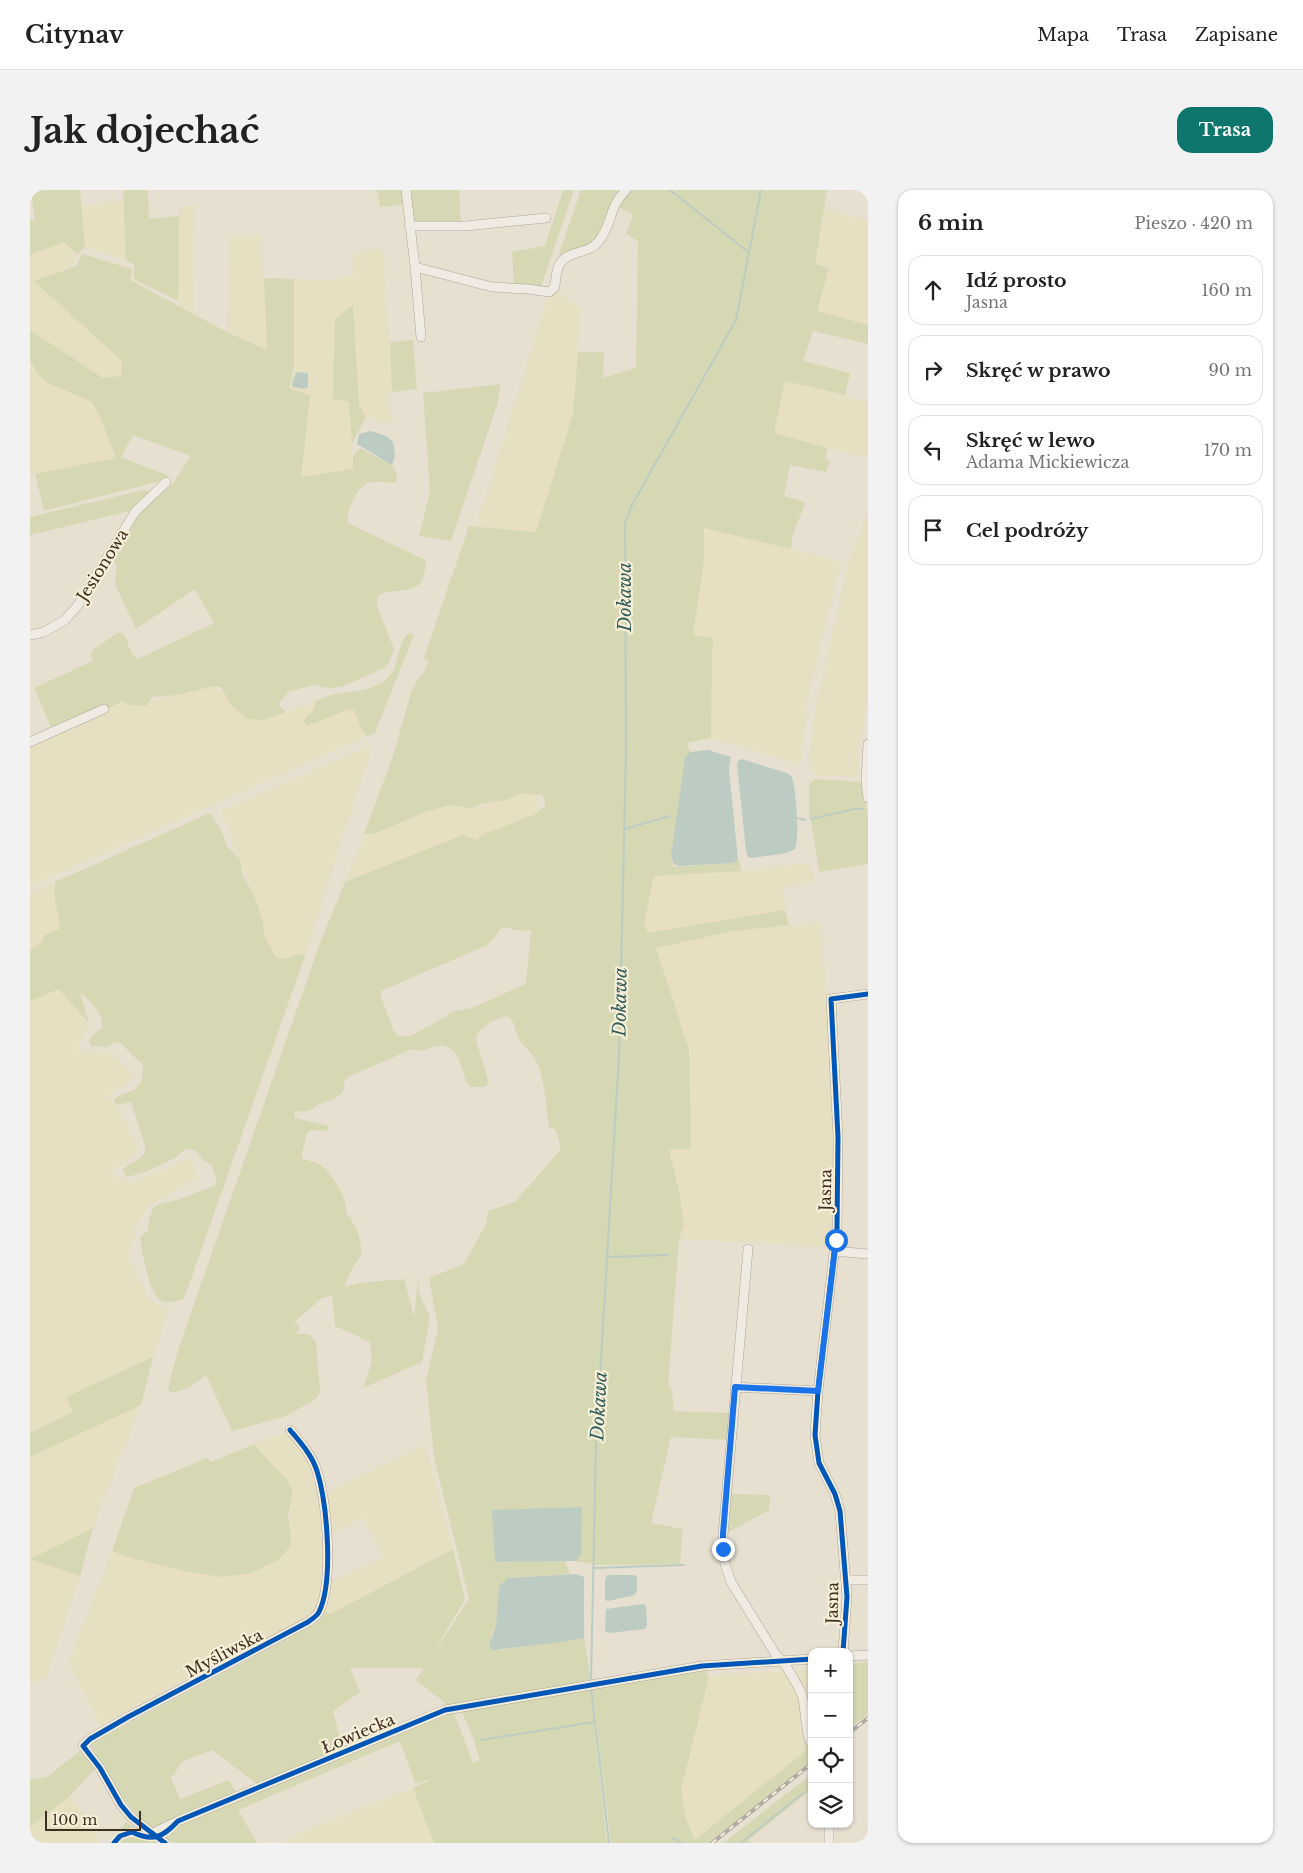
<!DOCTYPE html>
<html lang="pl">
<head>
<meta charset="utf-8">
<style>
	:root { --surface:#fff; --page:#f2f2f2; --text:#222; --muted:#767676; --line:#e0e0e0; --accent:#0f766e }
	body { margin:0; font-family:"Libre Baskerville",serif; background:var(--page); color:var(--text) }
	.controls { position:absolute; right:15px; bottom:15px; display:grid; overflow:hidden; border-radius:10px; box-shadow:0 1px 4px #0004 }
	.controls button { width:45px; height:45px; display:grid; place-items:center; padding:0; border:0; border-bottom:1px solid var(--line); background:var(--surface); color:var(--text); font:25px sans-serif }
	.scale { position:absolute; left:15px; bottom:12px; width:96px; box-sizing:border-box; padding-left:5px; border:2px solid #3d2e20; border-top:0; font-size:14px; line-height:18px; white-space:nowrap; color:#3d2e20; -webkit-text-stroke:4px #f7eed8; paint-order:stroke }
	.stop { position:absolute; width:15px; height:15px; margin:-11px; border:4px solid #1a73e8; border-radius:50%; background:#fff }
	.stop.end { background:#1a73e8; border-color:#fff; box-shadow:0 1px 5px #0008 }
	.list { margin:0; padding:0; list-style:none }
	h2 { display:flex; justify-content:space-between; align-items:center; height:65px; margin:0; padding:0 20px; font-size:21px }
	h2 small { font-size:16px; font-weight:400; color:var(--muted) }
	.list li { display:grid; grid-template-columns:32px 1fr auto; gap:15px; align-items:center; box-sizing:border-box; height:70px; margin:0 10px 10px; padding:0 10px; border:1px solid var(--line); border-radius:15px }
	.list b { display:block; font-size:19px; white-space:nowrap }
	.list p { margin:0; font-size:16px; white-space:nowrap; color:var(--muted) }
	.list em { font-size:16px; font-style:normal; color:var(--muted) }
	.icon { flex:none; width:28px; height:28px; fill:none; stroke:currentColor; stroke-width:2; stroke-linecap:round; stroke-linejoin:round }
	.map { position:relative; flex:none; width:838px; height:1653px; overflow:hidden; border-radius:15px }
	header { display:flex; align-items:center; gap:30px; box-sizing:border-box; height:70px; padding:0 25px; background:var(--surface); border-bottom:1px solid var(--line) }
	header strong { font-size:24px }
	nav { display:flex; gap:28px; margin-inline-start:auto; font-size:18px }
	.intro { display:flex; align-items:center; justify-content:space-between; box-sizing:border-box; height:120px; padding:0 30px }
	h1 { margin:0; font-size:35px }
	.button { padding:12px 22px; border-radius:15px; background:var(--accent); color:#fff; font-size:18px; font-weight:700 }
	main { display:flex; gap:30px; padding:0 30px }
	aside { flex:1; background:var(--surface); border-radius:15px; box-shadow:0 1px 4px #0004 }
	.map>svg:first-child { display:block }
</style>
</head>
<body>
<header>
<strong>Citynav</strong>
<nav><a>Mapa</a><a>Trasa</a><a>Zapisane</a></nav>
</header>
<div class="intro"><h1>Jak dojechać</h1><a class="button">Trasa</a></div>
<main>
<div class="map">
<svg width="838" height="1653" viewBox="0 0 838 1653">
	<rect width="100%" height="100%" fill="#e7e0d1"/>
	<path fill="#e6dfc2" d="M 93,11 L 96,71 L 55,57 L 52,16 Z
		M 165,16 L 163,123 L 148,115 L 149,17 Z
		M 795,18 L 838,31 L 838,135 L 787,121 L 799,78 L 785,74 Z
		M 231,45 L 234,88 L 238,160 L 197,142 L 199,46 Z
		M 34,52 L 47,65 L 41,77 L 4,91 L 92,171 L 91,186 L 73,188 L 0,140 L 0,65 Z
		M 352,59 L 360,152 L 362,202 L 359,203 L 362,232 L 352,233 L 336,227 L 329,215 L 323,116 L 303,208 L 319,211 L 323,279 L 270,287 L 280,206 L 259,199 L 264,176 L 264,89 L 306,89 L 323,86 L 323,62 Z
		M 527,102 L 551,118 L 543,224 L 506,342 L 446,336 L 518,106 Z
		M 0,171 L 9,185 L 18,193 L 62,212 L 70,227 L 86,268 L 0,285 Z
		M 755,191 L 838,211 L 838,268 L 744,244 Z
		M 838,321 L 838,502 L 831,546 L 828,582 L 827,586 L 822,587 L 786,586 L 779,576 L 785,521 L 818,374 Z
		M 674,337 L 811,372 L 780,497 L 770,575 L 681,548 L 682,460 L 684,452 L 663,446 L 674,371 Z
		M 184,496 L 233,530 L 285,512 L 285,518 L 277,525 L 277,536 L 319,519 L 324,520 L 333,542 L 337,546 L 0,696 L 0,558 L 76,523 L 92,511 L 113,517 L 121,511 Z
		M 343,554 L 276,763 L 252,769 L 245,766 L 234,745 L 227,713 L 191,621 Z
		M 491,603 L 507,604 L 509,621 L 504,625 L 493,628 L 475,637 L 456,643 L 446,650 L 433,645 L 315,692 L 334,644 L 344,644 L 395,622 L 420,615 L 441,618 L 476,610 Z
		M 780,672 L 785,693 L 752,697 L 755,720 L 618,743 L 614,733 L 624,686 L 712,681 Z
		M 25,692 L 23,700 L 28,718 L 30,739 L 16,745 L 12,752 L 0,760 L 0,704 Z
		M 791,732 L 805,911 L 803,1057 L 649,1049 L 654,1035 L 649,1001 L 639,960 L 661,958 L 659,860 L 626,758 L 703,741 Z
		M 29,799 L 59,833 L 47,860 L 80,863 L 106,887 L 78,906 L 90,921 L 110,961 L 78,984 L 102,992 L 160,968 L 169,987 L 117,1017 L 106,1038 L 99,1066 L 118,1109 L 139,1120 L 123,1167 L 37,1207 L 43,1222 L 0,1243 L 0,811 Z
		M 111,1215 L 63,1338 L 0,1369 L 50,1386 L 17,1486 L 0,1493 L 0,1267 Z
		M 256,1242 L 281,1277 L 288,1309 L 294,1365 L 288,1414 L 281,1425 L 97,1520 L 71,1536 L 38,1472 L 82,1361 L 104,1369 L 156,1381 L 201,1387 L 259,1337 L 259,1316 L 263,1303 L 261,1295 L 224,1254 Z
		M 395,1255 L 423,1359 L 298,1426 L 297,1422 L 292,1427 L 299,1392 L 353,1368 L 333,1328 L 299,1344 L 297,1302 Z
		M 782,1479 L 782,1556 L 665,1651 L 656,1629 L 651,1600 L 679,1486 Z
		M 383,1598 L 404,1653 L 252,1653 L 272,1641 Z
		M 41,1605 L 70,1653 L 0,1653 L 0,1637 Z"/>
	<path fill="#d6d7b3" fill-rule="evenodd" d="M 1,0 L 50,0 L 55,57 L 47,65 L 34,52 L 0,65 L 0,29 L 5,32 Z
		M 93,0 L 118,0 L 119,29 L 149,26 L 148,111 L 104,89 L 104,74 L 96,71 Z
		M 347,0 L 373,0 L 375,14 L 350,17 Z
		M 379,0 L 429,0 L 431,33 L 382,34 Z
		M 533,0 L 544,0 L 511,96 L 484,95 L 482,62 L 515,56 Z
		M 551,0 L 593,0 L 566,53 L 536,66 L 529,64 Z
		M 598,0 L 797,0 L 785,74 L 799,78 L 787,121 L 838,135 L 838,154 L 783,141 L 773,171 L 820,183 L 815,205 L 755,191 L 744,243 L 798,258 L 795,269 L 800,270 L 796,282 L 760,275 L 754,306 L 775,312 C 771,328 761,342 761,359 L 674,338 L 674,371 L 663,445 L 684,449 L 682,460 L 681,548 L 657,553 L 660,562 L 655,568 L 641,665 L 643,677 L 702,673 L 708,670 L 712,681 L 624,686 L 614,733 L 618,743 L 755,720 L 759,735 L 703,741 L 626,758 L 659,860 L 661,958 L 639,960 L 649,1001 L 654,1035 L 649,1049 L 638,1196 L 641,1197 L 643,1210 L 643,1221 L 698,1223 L 699,1250 L 641,1247 L 621,1333 L 653,1339 L 650,1374 L 567,1375 L 546,1371 L 551,1363 L 465,1372 L 535,1371 L 540,1384 L 478,1388 L 469,1396 L 466,1435 L 461,1446 L 469,1460 L 554,1448 L 561,1490 L 419,1516 L 386,1490 L 394,1478 L 320,1478 L 330,1502 L 303,1521 L 313,1559 L 226,1593 L 182,1560 L 153,1571 L 141,1588 L 150,1609 L 199,1590 L 207,1603 L 121,1640 C 94,1613 78,1586 60,1554 L 286,1434 L 297,1422 L 299,1425 L 423,1359 L 435,1409 L 399,1470 L 439,1409 L 404,1267 L 396,1190 L 408,1138 L 399,1088 L 434,1074 L 456,1034 L 458,1021 L 485,1012 L 531,959 L 526,940 L 519,937 C 516,917 515,886 505,869 C 501,862 494,857 490,851 C 482,840 488,818 463,831 C 455,836 447,840 446,850 L 459,893 L 455,897 L 440,897 C 430,885 433,859 413,856 C 406,855 400,859 393,860 C 390,861 385,860 382,859 L 318,887 L 314,891 C 316,907 303,909 290,914 C 286,915 284,919 280,920 C 274,922 270,920 264,923 L 265,928 L 299,936 L 297,941 L 281,940 L 277,943 L 272,963 L 272,968 C 277,971 283,971 287,973 C 300,979 318,1008 316,1022 C 318,1026 321,1029 323,1033 C 329,1043 332,1054 331,1066 C 323,1074 319,1086 314,1097 L 328,1093 L 374,1089 L 384,1127 L 388,1089 L 390,1105 L 400,1127 L 392,1172 L 333,1198 L 342,1171 L 340,1152 L 305,1136 L 302,1106 L 292,1108 L 264,1132 L 269,1135 L 269,1140 L 266,1144 L 279,1144 L 286,1152 L 290,1201 L 287,1208 L 256,1226 L 202,1241 L 176,1185 C 165,1194 155,1201 141,1203 L 138,1198 L 148,1160 L 290,753 L 315,692 L 433,645 L 446,650 L 456,643 L 472,638 L 493,628 L 504,625 L 515,616 L 515,609 L 512,605 L 491,603 L 476,610 L 451,614 L 441,618 L 420,615 L 395,622 L 344,644 L 334,644 L 363,566 L 381,503 L 386,492 L 394,482 L 399,472 L 394,468 L 439,336 L 506,342 L 543,224 L 548,162 L 574,162 L 573,188 L 606,178 L 608,51 L 596,44 L 603,25 L 586,15 ZM 472,737 L 492,741 L 501,740 L 496,794 L 442,818 L 425,821 L 381,846 L 369,846 L 364,842 L 351,806 L 351,801 L 455,756 L 463,750 Z
		M 52,64 L 102,79 L 100,90 L 197,142 L 237,160 L 234,88 L 264,89 L 264,176 L 259,198 L 280,206 L 271,287 L 323,279 L 323,267 L 330,258 L 362,275 L 367,283 L 366,293 C 343,292 335,287 323,310 C 319,319 317,324 318,333 L 395,370 C 397,376 395,379 394,385 C 388,409 355,395 347,408 L 347,416 L 364,459 L 359,472 L 354,478 L 311,497 L 299,498 L 283,495 L 258,502 L 249,513 L 250,517 L 256,522 L 233,530 L 218,529 L 201,515 L 191,497 L 184,496 L 147,505 L 122,507 L 116,516 C 114,516 100,515 98,514 C 96,513 94,512 92,511 L 77,520 L 72,515 L 22,539 L 4,498 L 63,471 L 61,463 L 63,460 L 87,443 C 101,442 95,463 108,469 L 184,433 L 165,399 L 106,439 L 85,394 L 87,375 L 80,368 L 108,323 L 143,293 L 161,266 L 103,245 L 91,267 L 139,286 L 127,292 L 14,321 L 5,284 L 86,268 L 70,227 L 62,212 L 18,193 L 9,185 L 0,171 L 0,140 L 73,188 L 91,186 L 92,171 L 4,91 L 46,76 Z
		M 323,115 L 329,215 L 336,227 L 322,254 L 319,212 L 303,209 L 305,129 Z
		M 383,150 L 387,199 L 362,202 L 360,152 Z
		M 471,194 L 467,215 L 421,351 L 389,346 L 400,301 L 393,203 Z
		M 114,300 L 122,303 L 104,320 L 0,345 L 0,327 Z
		M 379,443 L 384,445 L 345,543 L 337,546 L 333,542 L 324,520 L 319,519 L 277,536 L 274,531 L 277,525 C 283,522 285,519 285,512 C 307,498 333,507 355,490 C 372,478 364,455 379,443 Z
		M 784,589 L 833,592 L 838,628 L 838,674 L 789,682 L 781,629 L 830,618 L 779,628 L 779,595 Z
		M 180,623 L 190,637 L 198,658 L 210,669 L 212,684 L 223,703 L 233,731 L 234,745 L 245,766 L 252,769 L 276,763 L 154,1109 C 148,1111 140,1113 134,1112 C 119,1109 112,1061 110,1048 L 118,1040 L 119,1028 L 124,1017 L 130,1014 L 147,1010 L 184,996 L 187,991 L 182,976 L 173,970 L 166,961 L 160,959 L 155,960 L 143,969 L 115,982 L 101,986 L 96,986 L 93,980 C 100,970 117,970 115,956 L 101,912 L 86,915 L 84,910 C 89,904 95,904 102,901 C 112,896 115,882 112,873 L 103,866 L 91,853 L 86,852 L 77,857 L 61,856 L 59,851 L 66,842 L 71,839 C 76,823 59,812 50,802 L 59,833 L 29,799 L 0,811 L 0,760 L 12,752 L 15,745 L 30,739 C 29,724 22,706 25,692 Z
		M 123,1167 L 111,1215 L 0,1267 L 0,1243 L 43,1222 L 36,1207 Z
		M 224,1254 L 245,1278 L 257,1289 L 263,1303 L 258,1323 L 261,1352 L 258,1359 L 248,1370 L 222,1383 L 193,1387 L 164,1383 L 104,1369 L 82,1361 L 104,1298 L 177,1268 L 181,1272 Z
		M 697,1304 L 740,1305 L 739,1320 L 697,1343 Z
		M 63,1338 L 50,1386 L 0,1369 Z
		M 838,1471 L 838,1524 L 819,1539 L 819,1475 Z
		M 674,1480 L 679,1486 L 651,1600 L 656,1629 L 665,1650 L 779,1558 L 782,1561 L 782,1570 L 679,1653 L 581,1653 L 562,1498 Z
		M 560,1497 L 577,1653 L 404,1653 L 383,1598 L 403,1589 L 385,1593 L 370,1551 L 208,1620 L 227,1653 L 145,1653 L 132,1647 L 150,1633 L 413,1525 L 424,1523 L 443,1573 L 450,1570 L 443,1548 L 431,1520 Z
		M 50,1561 L 65,1579 L 41,1605 L 0,1637 L 0,1590 L 17,1587 Z
		M 782,1584 L 782,1599 L 720,1649 L 720,1653 L 693,1653 Z
		M 96,1632 L 128,1653 L 79,1653 Z"/>
	<path fill="#bcccc2" d="M 266,182 L 278,183 L 278,197 L 274,199 L 263,197 L 262,194 Z
		M 341,241 L 356,246 L 363,252 L 365,266 L 362,275 L 327,254 L 329,244 Z
		M 678,560 L 701,567 L 699,579 L 708,670 L 703,673 L 648,676 L 643,673 L 641,665 L 655,568 L 660,562 Z
		M 712,569 L 757,583 L 762,587 C 766,600 770,646 765,659 L 757,663 L 722,668 L 718,667 L 716,661 L 707,574 L 709,570 Z
		M 552,1317 L 551,1364 L 546,1371 L 465,1372 L 462,1320 Z
		M 546,1384 L 554,1387 L 554,1448 L 516,1454 L 462,1460 L 459,1456 L 466,1435 L 469,1396 L 478,1388 Z
		M 577,1385 L 604,1385 L 607,1387 L 607,1399 L 605,1405 L 578,1411 L 575,1410 L 575,1390 Z
		M 614,1414 L 616,1416 L 617,1436 L 615,1439 L 579,1443 L 575,1441 L 576,1419 Z"/>
	<g fill="none" stroke-linecap="round" stroke-linejoin="round">
		<path stroke="#bcccc2" stroke-width="2" d="M 640,0 L 718,62
			M 767,628 L 775,630
			M 781,629 L 824,619 L 833,619
			M 594,639 L 640,626
			M 577,1067 L 639,1065
			M 564,1378 L 654,1375
			M 561,1491 L 566,1254 L 589,866 L 596,564 L 595,333 L 602,315 L 706,130 L 731,0
			M 561,1498 L 579,1653
			M 451,1550 L 564,1532
			M 643,1648 L 652,1653
			M 711,1653 L 773,1603"/>
		<g stroke="#ada599" stroke-width="10">
			<path id="minor" d="M 376,0 L 385,77 L 462,97 L 498,99 L 519,102 L 524,98 C 527,90 525,79 531,72 C 541,60 559,64 569,51 C 582,35 579,16 596,0
				M 379,36 L 436,36 L 516,28
				M 385,77 L 391,147
				M 0,445 L 14,442 L 35,430 L 48,415 L 105,322 L 136,292
				M 0,552 L 74,519
				M 838,554 L 836,591 L 838,608
				M 718,1059 L 693,1345 L 695,1374 L 701,1392 L 746,1465 L 753,1471 L 769,1498 L 773,1508 L 778,1545 L 782,1556
				M 804,1061 L 838,1064
				M 705,1197 L 788,1201
				M 816,1390 L 838,1390
				M 813,1462 L 817,1407 L 810,1321 L 805,1304 L 789,1273 L 785,1245 L 788,1201 L 807,1038 L 808,947 L 801,809 L 838,804
				M 819,1466 L 838,1465
				M 121,1644 L 148,1631 L 415,1520 L 672,1476 L 782,1469
				M 135,1653 L 101,1627 L 91,1615 L 70,1578 L 53,1556 L 60,1549 L 98,1527 L 278,1432 C 282,1429 287,1426 289,1422 C 304,1391 297,1313 287,1281 C 282,1265 270,1252 260,1240
				M 799,1653 L 799,1634"/>
		</g>
		<use href="#minor" stroke="#efebe3" stroke-width="9"/>
		<g stroke="#afaaa2" stroke-width="4">
			<path id="rail" d="M 819,1543 L 838,1528
				M 682,1653 L 782,1573"/>
		</g>
		<use href="#rail" stroke="#f7eed8" stroke-width="2" stroke-dasharray="5.5" stroke-linecap="butt"/>
		<g stroke="#f7eed8" stroke-width="8">
			<path id="cycleway" d="M 813,1462 L 817,1407 L 810,1321 L 805,1304 L 789,1273 L 785,1245 L 788,1201 L 807,1038 L 808,947 L 801,809 L 838,804
				M 84,1653 L 90,1646 L 102,1642 C 123,1652 132,1648 148,1631 L 415,1520 L 672,1476 L 782,1469
				M 135,1653 L 101,1627 L 91,1615 L 70,1578 L 53,1556 L 60,1549 L 98,1527 L 278,1432 C 282,1429 287,1426 289,1422 C 304,1391 297,1313 287,1281 C 282,1265 270,1252 260,1240"/>
		</g>
		<use href="#cycleway" stroke="#0057b8" stroke-width="5"/>
	</g>
	<g fill="none" stroke-linecap="round" stroke-linejoin="round">
		<path stroke="#1a73e8" stroke-width="6" d="M 693,1359 L 693,1344 L 705,1197 L 788,1201 L 806,1050"/>
	</g>
	<g text-anchor="middle" stroke-width="4.5" stroke-linejoin="round" paint-order="stroke">
		<g font-size="16" fill="#3d2e20" stroke="#f7eed8">
			<text transform="translate(72 375) rotate(-58)" y="6">Jesionowa</text>
			<text transform="translate(795 1000) rotate(-89)" y="6">Jasna</text>
			<text transform="translate(802 1413) rotate(-89)" y="6">Jasna</text>
			<text transform="translate(194 1463) rotate(-28)" y="6">Myśliwska</text>
			<text transform="translate(328 1543) rotate(-23)" y="6">Łowiecka</text>
		</g>
		<g font-size="18" font-style="italic" fill="#2f5d5a" stroke="#f7eed8">
			<text transform="translate(595 407) rotate(-90)" y="6">Dokawa</text>
			<text transform="translate(590 812) rotate(-89)" y="6">Dokawa</text>
			<text transform="translate(569 1216) rotate(-87)" y="6">Dokawa</text>
		</g>
	</g>
</svg>
<div class="controls">
<button>+</button>
<button>−</button>
<button><svg class="icon" aria-label="locate" viewBox="0 0 24 24"><circle cx="12" cy="12" r="6"/><path d="M12 2v4M12 18v4M2 12h4M18 12h4"/></svg></button>
<button><svg class="icon" aria-label="layers" viewBox="0 0 24 24"><path d="M12 4l9 5-9 5-9-5zM3 14l9 5 9-5"/></svg></button>
</div>
<div class="scale">100 m</div>
<div class="stop" style="left:806px;top:1050px"></div>
<div class="stop end" style="left:693px;top:1359px"></div>
</div>
<aside>
<h2>6 min<small>Pieszo · 420 m</small></h2>
<ul class="list">
<li><svg class="icon" aria-label="ahead" viewBox="0 0 24 24"><path d="M12 20V5M6 11l6-6 6 6"/></svg><div><b>Idź prosto</b><p>Jasna</p></div><em>160 m</em></li>
<li><svg class="icon" aria-label="right" viewBox="0 0 24 24"><path d="M7 20v-9h11M14 6l5 5-5 5"/></svg><div><b>Skręć w prawo</b></div><em>90 m</em></li>
<li><svg class="icon" aria-label="left" viewBox="0 0 24 24"><path d="M17 20v-9H6M10 6l-5 5 5 5"/></svg><div><b>Skręć w lewo</b><p>Adama Mickiewicza</p></div><em>170 m</em></li>
<li><svg class="icon" aria-label="arrive" viewBox="0 0 24 24"><path d="M6 21V4h12l-3 4 3 4H6"/></svg><div><b>Cel podróży</b></div></li>
</ul>
</aside>
</main>
</body>
</html>
